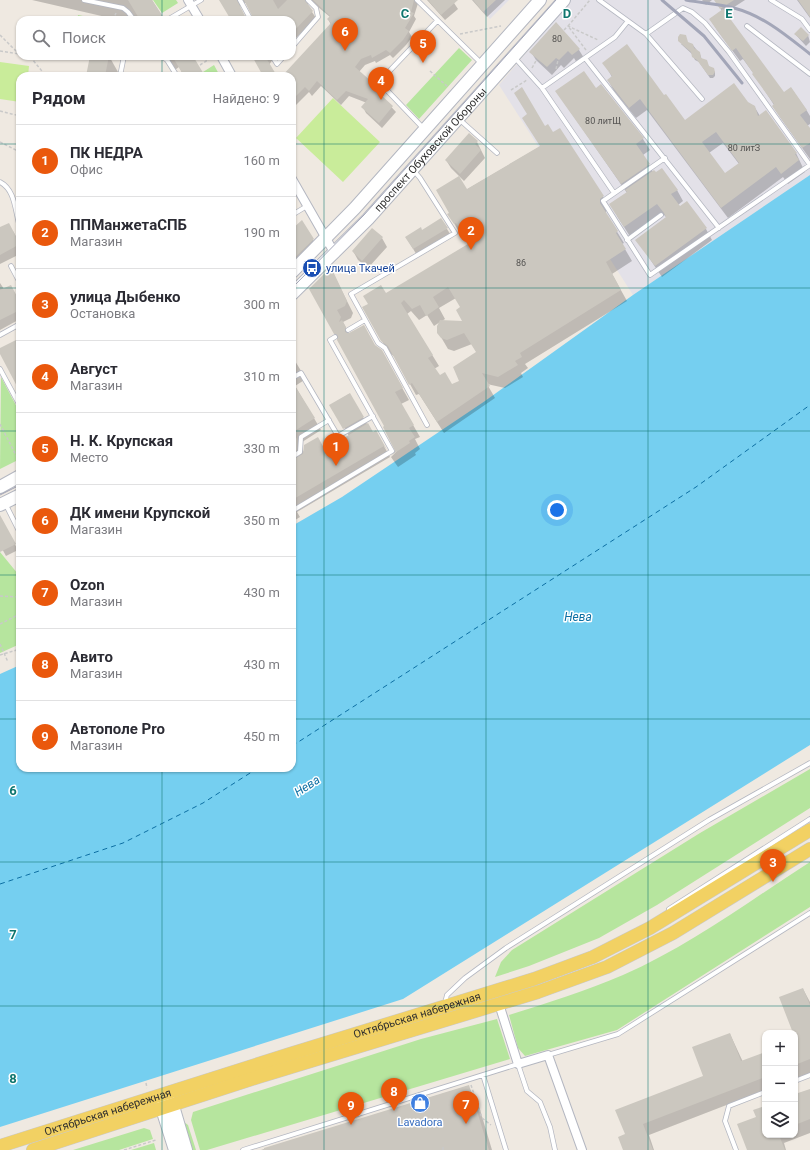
<!DOCTYPE html>
<html lang="ru">
<head>
<meta charset="utf-8">
<style>
	:root { --surface:#fff; --page:#f2f2f3; --text:#2b2b33; --muted:#7c7c81; --line:#e1e1e2; --accent:#ea580c }
	body { margin:0; font-family:Roboto,sans-serif; background:var(--page); color:var(--text) }
	.controls { position:absolute; right:12px; bottom:12px; display:grid; overflow:hidden; border-radius:8px; box-shadow:0 1px 3px #0004 }
	.controls button { width:36px; height:36px; display:grid; place-items:center; padding:0; border:0; border-bottom:1px solid var(--line); background:var(--surface); color:var(--text); font:20px sans-serif }
	.you { position:absolute; left:557px; top:510px; width:14px; height:14px; margin:-10px; border:3px solid #fff; border-radius:50%; background:#1a73e8; box-shadow:0 0 0 6px #1a73e833 }
	.badge { display:grid; place-items:center; width:26px; height:26px; border-radius:50%; background:var(--accent); color:#fff; font-size:13px; font-weight:700 }
	.pin { position:absolute; translate:-50% -33px; filter:drop-shadow(0 1px 2px #0008) }
	.pin::after { content:''; position:absolute; top:21px; width:14px; height:12px; background:inherit; clip-path:polygon(0 0,100% 0,50% 100%) }
	.list { margin:0; padding:0; list-style:none }
	h2 { display:flex; justify-content:space-between; align-items:center; height:52px; margin:0; padding:0 16px; font-size:17px }
	h2 small { font-size:13px; font-weight:400; color:var(--muted) }
	.list li { display:grid; grid-template-columns:26px 1fr auto; gap:12px; align-items:center; box-sizing:border-box; height:72px; padding:0 16px; border-top:1px solid var(--line) }
	.list b { display:block; font-size:15px; white-space:nowrap }
	.list p { margin:0; font-size:13px; white-space:nowrap; color:var(--muted) }
	.list em { font-size:13px; font-style:normal; color:var(--muted) }
	.icon { flex:none; width:22px; height:22px; fill:none; stroke:currentColor; stroke-width:2; stroke-linecap:round; stroke-linejoin:round }
	.map { position:relative; flex:none; width:810px; height:1150px; overflow:hidden }
	.search { position:absolute; background:var(--surface); box-shadow:0 1px 3px #0004; left:16px; top:16px; width:280px; height:44px; display:flex; align-items:center; gap:10px; box-sizing:border-box; padding:0 14px; border-radius:12px; color:var(--muted); font-size:15px }
	.panel { position:absolute; background:var(--surface); box-shadow:0 1px 3px #0004; left:16px; top:72px; width:280px; height:700px; border-radius:12px }
	.map>svg:first-child { display:block }
</style>
</head>
<body>
<div class="map">
<svg width="810" height="1150" viewBox="0 0 810 1150">
	<rect width="100%" height="100%" fill="#efe9e1"/>
	<path fill="#e3e1e8" d="M 473,0 L 509,0 L 490,19 Z
		M 571,0 L 810,0 L 810,175 L 633,295 L 499,85 Z"/>
	<path fill="#b6e59e" d="M 153,0 L 176,0 L 178,3 L 162,13 Z
		M 78,15 L 102,20 L 77,20 Z
		M 459,48 L 472,60 L 419,119 L 406,105 Z
		M 214,65 L 220,76 L 206,76 L 203,72 Z
		M 1,377 L 20,413 L 20,459 L 0,469 Z
		M 0,552 L 18,574 L 19,587 L 16,591 L 20,593 L 20,644 L 0,653 Z
		M 810,769 L 810,808 L 657,905 L 599,938 L 529,966 L 495,977 L 501,962 L 512,950 L 700,833 Z
		M 810,862 L 810,907 L 617,1030 L 525,1056 L 518,1048 L 509,1015 C 547,1003 586,991 623,975 C 690,946 749,901 810,862 Z
		M 497,1019 L 510,1059 L 207,1150 L 200,1150 L 191,1120 L 193,1112 L 421,1039 Z
		M 184,1122 L 188,1125 L 196,1150 L 192,1150 Z
		M 144,1128 L 150,1130 L 153,1139 L 119,1150 L 73,1150 Z
		M 154,1143 L 156,1150 L 131,1150 Z"/>
	<path fill="#c9ec9a" d="M 0,62 L 29,66 L 28,76 L 20,76 L 20,102 L 0,99 Z
		M 333,98 L 380,142 L 343,182 L 296,138 Z"/>
	<path fill="#75cff0" d="M 810,175 L 810,745 L 403,999 L 0,1127 L 0,674 L 20,665 L 20,768 L 292,768 L 292,526 L 342,497 L 485,401 L 633,295 Z"/>
	<path fill="#0003" fill-rule="evenodd" d="M 32,0 L 152,0 L 164,20 L 119,20 Z
		M 220,0 L 419,0 L 414,16 L 416,19 L 409,32 L 412,37 L 406,45 L 393,58 L 390,55 L 376,63 L 375,61 L 365,65 L 359,72 L 379,90 L 383,98 L 396,112 L 382,128 L 366,113 L 363,107 L 367,103 L 349,96 L 341,105 L 321,86 L 312,96 L 309,92 L 292,109 L 292,76 L 284,76 L 331,25 L 328,19 L 330,17 L 312,2 L 308,4 L 308,6 L 316,18 L 292,42 L 292,20 L 255,20 L 246,3 L 241,3 L 240,8 L 246,20 L 232,20 Z
		M 427,0 L 452,0 L 458,9 L 445,20 Z
		M 472,0 L 505,0 L 487,17 Z
		M 702,0 L 712,0 L 706,5 Z
		M 715,0 L 745,0 L 725,13 L 783,94 L 791,88 L 807,111 L 810,116 L 810,124 L 807,126 L 810,130 L 810,159 L 780,117 L 773,106 L 774,105 L 754,74 L 743,59 L 740,61 L 717,30 L 710,19 L 722,11 Z
		M 797,0 L 810,0 L 810,18 Z
		M 556,23 L 579,50 L 584,58 L 577,63 L 574,58 L 564,68 L 561,65 L 552,75 L 536,60 L 531,52 Z
		M 795,34 L 808,35 L 810,42 L 806,46 Z
		M 687,43 L 692,44 L 700,54 L 702,60 L 715,72 L 715,76 L 713,78 L 710,78 L 699,62 L 695,60 L 692,54 L 681,44 Z
		M 91,56 L 109,56 L 118,72 L 118,76 L 87,76 Z
		M 162,56 L 192,56 L 204,76 L 184,76 L 179,67 L 172,72 Z
		M 253,56 L 278,56 L 273,59 L 269,65 L 275,76 L 264,76 Z
		M 604,63 L 664,96 L 685,121 L 747,103 L 754,106 L 760,116 L 796,153 L 805,172 L 788,184 L 783,177 L 728,218 L 647,110 L 636,118 L 614,91 L 608,80 L 612,77 ZM 723,143 L 739,164 L 725,175 L 709,153 Z
		M 601,85 L 643,139 L 650,150 L 643,155 L 653,172 L 677,190 L 683,201 L 678,205 L 706,229 L 712,240 L 662,277 L 637,240 L 667,218 L 664,215 L 631,238 L 617,216 L 627,193 L 556,91 L 596,89 Z
		M 545,127 L 603,197 L 609,208 L 606,211 L 606,214 L 624,243 L 622,244 L 632,261 L 612,274 L 627,301 L 525,364 L 528,368 L 521,373 L 523,377 L 505,388 L 487,384 L 495,398 L 444,433 L 419,394 L 416,395 L 395,357 L 388,352 L 364,308 L 469,244 L 463,234 L 461,235 L 449,215 L 466,190 L 541,146 ZM 456,298 L 462,308 L 464,322 L 442,321 L 445,319 L 439,308 ZM 411,311 L 419,320 L 427,315 L 434,326 L 440,322 L 438,332 L 448,349 L 454,351 L 472,344 L 477,353 L 460,381 L 452,386 L 439,377 L 434,369 L 439,366 L 407,314 Z
		M 477,142 L 485,158 L 464,181 L 451,168 L 446,160 Z
		M 302,222 L 319,250 L 292,277 L 292,231 Z
		M 0,229 L 13,231 L 20,245 L 20,254 L 0,264 Z
		M 447,229 L 452,237 L 418,257 L 406,237 L 422,231 Z
		M 382,238 L 387,247 L 368,268 L 358,260 L 353,251 Z
		M 331,269 L 353,313 L 351,318 L 343,322 L 349,334 L 375,346 L 388,363 L 409,400 L 401,404 L 420,437 L 415,439 L 420,449 L 415,453 L 416,455 L 398,467 L 391,457 L 397,451 L 386,426 L 310,289 Z
		M 0,283 L 4,289 L 20,304 L 20,319 L 0,330 Z
		M 292,356 L 306,379 L 295,386 L 321,430 L 299,444 L 304,452 L 325,451 L 349,436 L 331,405 L 349,394 L 373,434 L 376,432 L 390,457 L 297,512 L 300,517 L 292,522 Z
		M 0,518 L 18,550 L 6,556 L 0,545 Z
		M 803,989 L 810,1002 L 810,1073 L 795,1079 L 794,1033 Z
		M 730,1034 L 743,1062 L 765,1053 L 765,1090 L 649,1135 L 654,1150 L 624,1150 L 626,1135 L 705,1077 Z
		M 468,1086 L 478,1103 L 492,1150 L 261,1150 Z
		M 810,1090 L 810,1133 L 784,1143 L 786,1150 L 749,1150 L 757,1117 L 765,1107 L 765,1135 L 795,1135 L 795,1095 Z"/>
	<g fill="none" stroke-linecap="round" stroke-linejoin="round">
		<path stroke="#0d6fa3" stroke-width="1" stroke-dasharray="5 4" stroke-linecap="butt" d="M 292,746 L 696,487 L 810,405
			M 0,884 L 123,843 L 203,803 L 258,768"/>
	</g>
	<path fill="#cbc7bf" fill-rule="evenodd" d="M 128,0 L 152,0 L 164,18 L 164,20 L 140,20 Z
		M 219,0 L 237,0 L 247,20 L 231,20 Z
		M 244,0 L 273,0 L 278,9 L 287,0 L 305,0 L 313,11 L 292,33 L 292,20 L 254,20 Z
		M 313,0 L 414,0 L 411,12 L 414,13 L 405,28 L 409,31 L 403,40 L 390,53 L 386,50 L 372,58 L 371,55 L 361,59 L 355,67 L 380,89 L 381,95 L 393,106 L 379,123 L 361,107 L 368,99 L 346,91 L 337,100 L 317,81 L 309,91 L 305,87 L 292,100 L 292,76 L 282,76 L 331,23 L 327,19 L 330,16 Z
		M 428,0 L 458,0 L 441,15 Z
		M 473,0 L 496,0 L 483,12 Z
		M 714,0 L 734,0 L 720,9 Z
		M 798,0 L 810,0 L 810,17 Z
		M 723,9 L 784,92 L 791,87 L 807,110 L 800,115 L 810,128 L 810,143 L 802,148 L 772,106 L 774,104 L 752,74 L 753,73 L 736,48 L 732,51 L 709,19 Z
		M 556,22 L 580,49 L 572,55 L 568,51 L 559,60 L 556,58 L 547,67 L 529,52 Z
		M 801,27 L 809,35 L 803,41 L 794,34 Z
		M 680,34 L 686,35 L 688,42 L 693,44 L 694,48 L 700,52 L 701,58 L 707,60 L 709,66 L 714,68 L 715,72 L 713,75 L 708,75 L 697,60 L 692,57 L 691,52 L 678,41 L 678,37 Z
		M 627,44 L 664,95 L 666,94 L 685,120 L 734,83 L 748,102 L 755,106 L 758,116 L 766,110 L 797,153 L 795,154 L 799,160 L 781,174 L 776,167 L 721,208 L 640,99 L 629,108 L 607,80 L 612,76 L 602,63 ZM 716,132 L 739,163 L 725,173 L 702,142 Z
		M 90,56 L 109,56 L 105,76 L 86,76 Z
		M 172,56 L 193,56 L 205,76 L 184,76 Z
		M 252,56 L 265,56 L 277,76 L 263,76 Z
		M 584,71 L 596,88 L 601,84 L 644,138 L 636,144 L 650,164 L 621,184 L 555,91 Z
		M 522,87 L 545,126 L 548,124 L 553,132 L 560,128 L 604,196 L 600,199 L 600,203 L 618,231 L 616,233 L 626,249 L 606,262 L 621,290 L 520,353 L 522,357 L 515,361 L 518,365 L 498,377 L 482,373 L 490,386 L 437,422 L 412,383 L 409,385 L 388,346 L 381,341 L 362,307 L 368,304 L 363,296 L 381,285 L 386,293 L 468,244 L 456,223 L 454,224 L 447,214 L 449,213 L 436,190 L 459,176 L 467,189 L 540,146 L 522,118 L 527,114 L 514,93 ZM 448,287 L 460,307 L 456,310 L 462,321 L 440,320 L 437,326 L 437,333 L 441,338 L 447,340 L 464,333 L 476,352 L 453,367 L 459,381 L 452,384 L 445,372 L 440,375 L 428,358 L 433,355 L 401,303 L 404,300 L 412,309 L 420,305 L 426,316 L 439,307 L 433,297 Z
		M 469,133 L 478,141 L 475,144 L 481,150 L 460,174 L 445,160 Z
		M 662,168 L 678,190 L 671,194 L 680,206 L 687,201 L 707,228 L 655,266 L 635,240 L 666,217 L 664,213 L 657,204 L 624,227 L 609,204 L 627,192 L 625,190 L 654,170 L 656,172 Z
		M 441,218 L 448,228 L 413,249 L 405,237 L 421,227 L 422,230 Z
		M 302,220 L 314,239 L 292,260 L 292,229 Z
		M 9,223 L 20,244 L 0,255 L 0,227 Z
		M 372,228 L 383,237 L 362,261 L 352,251 Z
		M 331,267 L 347,301 L 345,306 L 337,310 L 341,317 L 339,322 L 342,320 L 346,327 L 345,332 L 349,333 L 364,325 L 375,345 L 382,350 L 403,388 L 395,392 L 414,425 L 409,428 L 415,437 L 409,441 L 410,443 L 390,456 L 395,451 L 383,427 L 384,426 L 337,340 L 338,336 L 334,334 L 309,289 Z
		M 11,285 L 20,302 L 20,310 L 0,320 L 0,290 Z
		M 20,338 L 20,392 L 0,354 L 0,348 Z
		M 292,381 L 315,418 L 293,432 L 297,439 L 297,450 L 292,453 Z
		M 350,393 L 364,417 L 343,429 L 329,405 Z
		M 368,423 L 373,432 L 376,430 L 387,450 L 384,446 L 292,500 L 292,460 L 303,454 L 304,445 L 318,437 L 325,450 Z
		M 0,515 L 16,544 L 0,552 Z
		M 803,988 L 810,1005 L 810,1059 L 795,1065 L 795,1033 L 793,1033 L 779,997 Z
		M 730,1033 L 741,1061 L 765,1052 L 765,1077 L 643,1124 L 653,1150 L 623,1150 L 618,1137 L 625,1134 L 615,1110 L 703,1076 L 692,1047 Z
		M 469,1085 L 489,1150 L 264,1150 L 264,1148 Z
		M 810,1089 L 810,1119 L 795,1125 L 795,1094 Z
		M 765,1106 L 765,1135 L 779,1135 L 785,1150 L 747,1150 L 737,1124 L 756,1117 L 753,1110 Z"/>
	<g fill="none" stroke-linecap="round" stroke-linejoin="round">
		<g stroke="#b4b7c1" stroke-width="5.5">
			<path id="lane" d="M 84,0 L 123,8 L 128,12 L 134,20
				M 240,0 L 251,20
				M 417,0 L 482,64
				M 599,0 L 646,34 L 702,99
				M 771,0 L 802,19 L 810,30
				M 167,20 L 201,0
				M 747,26 L 810,74
				M 646,34 L 683,8 L 692,12 L 705,23 L 729,52 L 810,165
				M 292,47 L 318,17 L 316,8 L 308,0
				M 161,56 L 167,60 L 177,76
				M 272,56 L 277,64 L 284,56
				M 515,58 L 542,88 L 614,193
				M 585,58 L 719,228
				M 120,76 L 124,56
				M 542,88 L 615,37 L 628,21
				M 460,120 L 497,153
				M 424,129 L 379,82 L 437,21
				M 665,158 L 603,201 L 650,275 L 810,165
				M 414,171 L 420,178 L 455,233 L 351,294 L 378,343 L 385,348 L 427,425
				M 0,182 C 16,190 15,213 20,227
				M 292,215 L 307,206
				M 627,240 L 661,215
				M 11,266 L 20,283
				M 348,330 L 365,320
				M 0,335 L 20,324
				M 0,369 L 20,406
				M 292,378 L 301,373 L 338,436 L 373,416
				M 292,457 L 300,452 L 301,437 L 329,420
				M 5,503 L 20,533
				M 20,503 L 20,504
				M 292,511 L 392,451 L 330,340 L 335,337
				M 669,909 L 810,819
				M 445,1003 L 447,995 L 465,978 L 506,948 L 709,820 L 810,763
				M 548,1055 L 618,1034 L 810,913
				M 483,1075 L 506,1150
				M 795,1081 L 810,1075
				M 243,1150 L 518,1064 L 527,1091 L 540,1102 L 550,1127 L 555,1150
				M 736,1150 L 725,1121 L 729,1106 L 765,1092"/>
		</g>
		<g stroke="#b4b7c1" stroke-width="10">
			<path id="street" d="M 188,0 L 200,20
				M 221,56 L 232,76
				M 292,179 L 335,254
				M 499,1004 L 518,1064 L 548,1055 L 582,1150"/>
		</g>
		<g stroke="#b4b7c1" stroke-width="14">
			<g id="secondary">
				<path d="M 292,272 L 355,208 L 540,0"/>
				<path id="s1" d="M 292,294 L 368,219 L 564,0"/>
				<path d="M 0,487 L 20,476"/>
				<path d="M 0,505 L 20,495"/>
				<path d="M 167,1098 L 173,1106 L 186,1150"/>
				<path d="M 163,1099 L 162,1109 L 175,1150"/>
			</g>
		</g>
		<g stroke="#c9c9c9" stroke-width="14">
			<g id="primary">
				<path id="s2" d="M 0,1146 L 290,1054 L 534,979 L 593,957 L 650,928 L 810,830"/>
				<path d="M 33,1150 L 258,1077 L 538,992 L 607,967 L 673,933 L 810,849"/>
			</g>
		</g>
		<path stroke="#c9c9c9" stroke-width="1.5" stroke-dasharray="3 2" stroke-linecap="butt" d="M 113,20 L 116,13
			M 564,30 L 568,26 L 598,40
			M 460,34 L 501,26
			M 0,35 L 17,52
			M 586,50 L 568,26 L 590,0
			M 0,51 L 20,54
			M 25,56 L 32,59 L 46,76
			M 200,65 L 211,58
			M 532,68 L 537,59
			M 556,69 L 558,60
			M 430,71 L 448,87
			M 511,90 L 527,80
			M 0,111 L 20,116
			M 0,142 L 20,152
			M 0,424 L 20,463
			M 0,596 L 20,597
			M 0,624 L 20,614
			M 0,644 L 8,662
			M 0,655 L 20,649
			M 146,1083 L 147,1088
			M 471,1085 L 482,1118 L 491,1125
			M 124,1150 L 156,1140
			M 443,1150 L 443,1145"/>
		<use href="#lane" stroke="#fff" stroke-width="4"/>
		<use href="#street" stroke="#fff" stroke-width="8"/>
		<use href="#secondary" stroke="#fff" stroke-width="12"/>
		<use href="#primary" stroke="#f2d163" stroke-width="13"/>
		<path stroke="#a3a6b8" stroke-width="1" d="M 292,288 L 364,215 L 556,0
			M 0,495 L 20,485"/>
		<path stroke="#a3a6b8" stroke-width="3" d="M 662,0 L 704,36 L 742,83
			M 686,0 C 702,3 719,4 734,8 C 764,16 787,36 810,54"/>
	</g>
	<path fill="none" stroke="#0f766e" stroke-width="1" stroke-opacity="0.55" d="M 162,0 L 162,20M 324,0 L 324,1150M 486,0 L 486,1150M 648,0 L 648,1150M 162,56 L 162,76M 0,144 L 20,144M 292,144 L 810,144M 0,288 L 20,288M 292,288 L 810,288M 0,431 L 20,431M 292,431 L 810,431M 0,575 L 20,575M 292,575 L 810,575M 0,719 L 20,719M 292,719 L 810,719M 162,768 L 162,1150M 0,862 L 810,862M 0,1006 L 810,1006"/>
	<defs>
		<g id="bus-disc" transform="scale(1)"><circle r="9.5" fill="#1a4fb4" stroke="#fff"/><path d="M-5-6H5V4H4V6H2V4H-2V6H-4V4H-5ZM-3.5-4V0h7V-4ZM-3.5 1.2v1.5H-2V1.2ZM2 1.2v1.5H3.5V1.2Z" fill="#fff"/></g>
		<g id="shop-disc" transform="scale(1)"><circle r="9.5" fill="#3f7fe0" stroke="#fff"/><path d="M-5-2.5h2.3a2.7 3.5 0 0 1 5.4 0H5L5.5 6h-11ZM-1.5-2.5h3a1.5 2.3 0 0 0-3 0Z" fill="#fff"/></g>
	</defs>
	<g fill-rule="evenodd">
		<use href="#bus-disc" x="312" y="268"/>
		<use href="#shop-disc" x="420" y="1103"/>
	</g>
	<g text-anchor="middle" stroke-width="3" stroke-linejoin="round" paint-order="stroke">
		<g font-size="9" fill="#555452">
			<text x="557" y="42">80</text>
			<text x="603" y="124">80 литЩ</text>
			<text x="744" y="151">80 литЗ</text>
			<text x="521" y="266">86</text>
		</g>
		<g font-size="11" fill="#2e2e2e" stroke="#fff">
			<text dy="4" stroke="none"><textPath href="#s1" startOffset="200">проспект Обуховской Обороны</textPath></text>
			<text dy="4" stroke="none"><textPath href="#s2" startOffset="437">Октябрьская набережная</textPath></text>
			<text dy="4" stroke="none"><textPath href="#s2" startOffset="113">Октябрьская набережная</textPath></text>
		</g>
		<g font-size="11" fill="#164399" stroke="#fff" text-anchor="start">
			<text x="326" y="272">улица Ткачей</text>
		</g>
		<g font-size="11" fill="#366cbe" stroke="#fff">
			<text x="420" y="1126">Lavadora</text>
		</g>
		<g font-size="12" font-style="italic" fill="#0d6fa3" stroke="#fff">
			<text x="578" y="621">Нева</text>
			<text transform="translate(307 786) rotate(-33)" y="4">Нева</text>
		</g>
	</g>
	<g font-size="13" text-anchor="middle" font-weight="bold" fill="#0f766e" stroke="#fff" stroke-width="3" stroke-linejoin="round" paint-order="stroke">
		<text x="405" y="18">C</text>
		<text x="567" y="18">D</text>
		<text x="729" y="18">E</text>
		<text x="13" y="795">6</text>
		<text x="13" y="939">7</text>
		<text x="13" y="1083">8</text>
	</g>
</svg>
<div class="controls">
<button>+</button>
<button>−</button>
<button><svg class="icon" aria-label="layers" viewBox="0 0 24 24"><path d="M12 4l9 5-9 5-9-5zM3 14l9 5 9-5"/></svg></button>
</div>
<div class="you"></div>
<div class="pin badge" style="left:336px;top:466px">1</div>
<div class="pin badge" style="left:471px;top:250px">2</div>
<div class="pin badge" style="left:773px;top:882px">3</div>
<div class="pin badge" style="left:381px;top:100px">4</div>
<div class="pin badge" style="left:423px;top:63px">5</div>
<div class="pin badge" style="left:345px;top:51px">6</div>
<div class="pin badge" style="left:466px;top:1124px">7</div>
<div class="pin badge" style="left:394px;top:1111px">8</div>
<div class="pin badge" style="left:351px;top:1125px">9</div>
<div class="search"><svg class="icon" aria-label="search" viewBox="0 0 24 24"><circle cx="10" cy="10" r="6"/><path d="M15 15l6 6"/></svg>Поиск</div>
<section class="panel">
<h2>Рядом<small>Найдено: 9</small></h2>
<ul class="list">
<li><span class="badge">1</span><div><b>ПК НЕДРА</b><p>Офис</p></div><em>160 m</em></li>
<li><span class="badge">2</span><div><b>ППМанжетаСПБ</b><p>Магазин</p></div><em>190 m</em></li>
<li><span class="badge">3</span><div><b>улица Дыбенко</b><p>Остановка</p></div><em>300 m</em></li>
<li><span class="badge">4</span><div><b>Август</b><p>Магазин</p></div><em>310 m</em></li>
<li><span class="badge">5</span><div><b>Н. К. Крупская</b><p>Место</p></div><em>330 m</em></li>
<li><span class="badge">6</span><div><b>ДК имени Крупской</b><p>Магазин</p></div><em>350 m</em></li>
<li><span class="badge">7</span><div><b>Ozon</b><p>Магазин</p></div><em>430 m</em></li>
<li><span class="badge">8</span><div><b>Авито</b><p>Магазин</p></div><em>430 m</em></li>
<li><span class="badge">9</span><div><b>Автополе Pro</b><p>Магазин</p></div><em>450 m</em></li>
</ul>
</section>
</div>
</body>
</html>
